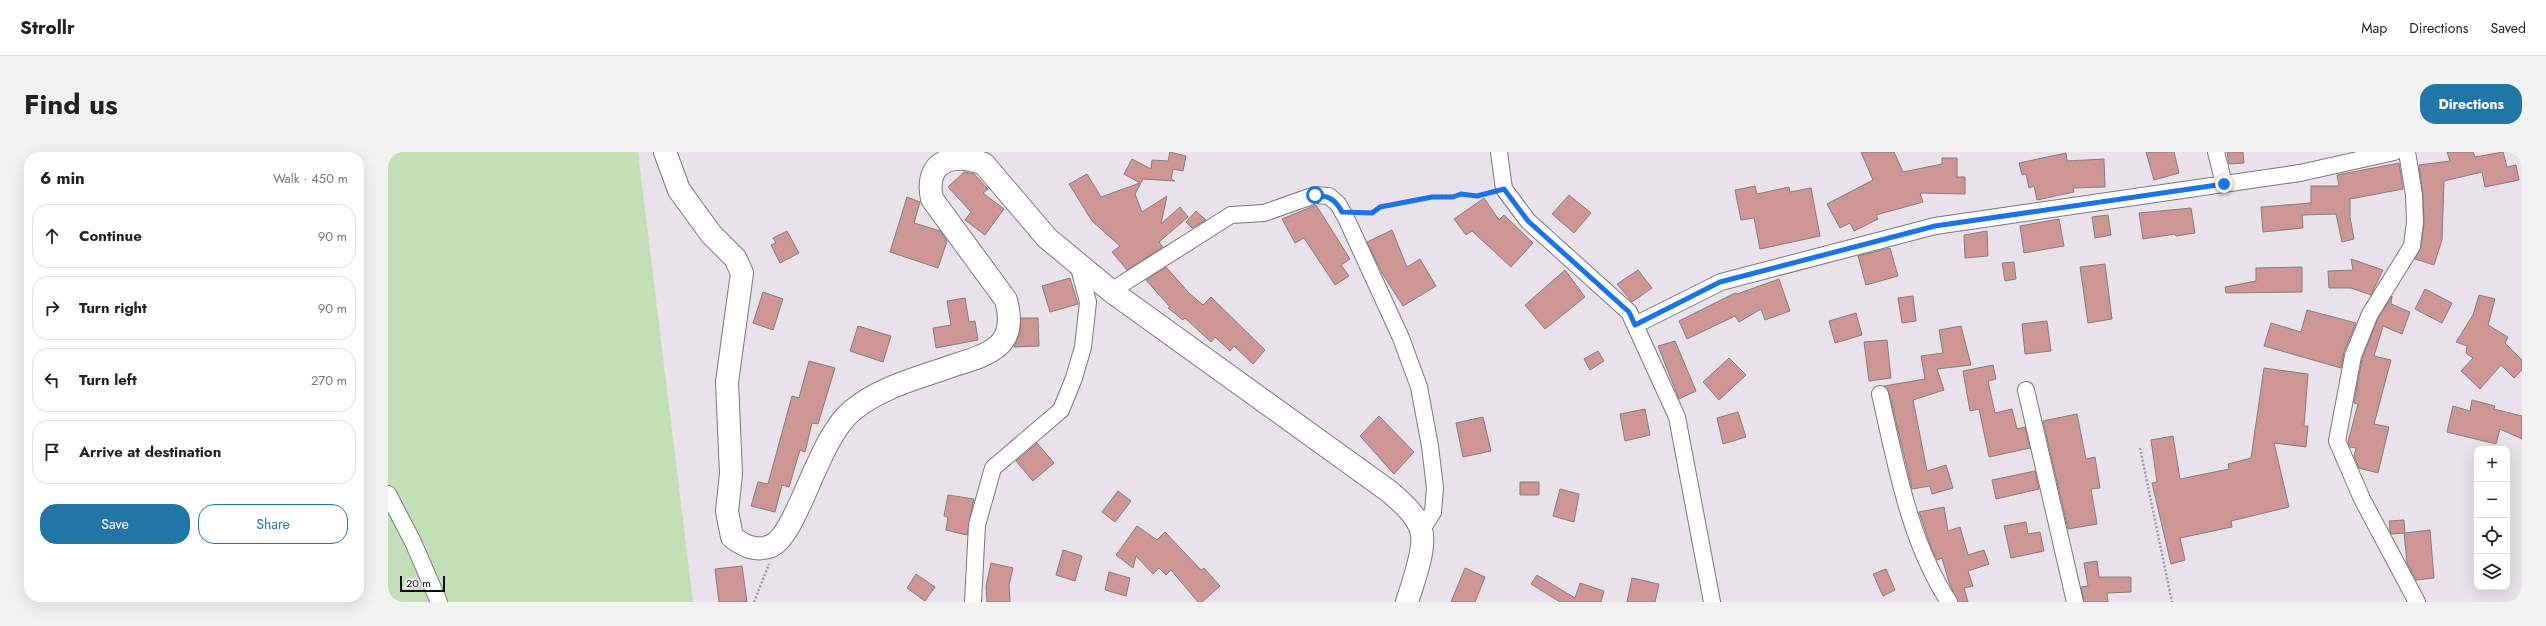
<!DOCTYPE html>
<html lang="en">
<head>
<meta charset="utf-8">
<style>
	:root { --surface:#fff; --page:#f2f2f2; --text:#222; --muted:#767676; --line:#e0e0e0; --accent:#2276a7 }
	body { margin:0; font-family:Jost,sans-serif; background:var(--page); color:var(--text) }
	.controls { position:absolute; right:12px; bottom:12px; display:grid; overflow:hidden; border-radius:8px; box-shadow:0 4px 16px #0002 }
	.controls button { width:36px; height:36px; display:grid; place-items:center; padding:0; border:0; border-bottom:1px solid var(--line); background:var(--surface); color:var(--text); font:20px sans-serif }
	.scale { position:absolute; left:12px; bottom:10px; width:45px; box-sizing:border-box; padding-left:4px; border:2px solid #0e0c0f; border-top:0; font-size:11px; line-height:14px; white-space:nowrap; color:#0e0c0f; -webkit-text-stroke:3px #f6eff7; paint-order:stroke }
	.stop { position:absolute; width:12px; height:12px; margin:-9px; border:3px solid #1a73e8; border-radius:50%; background:#fff }
	.stop.end { background:#1a73e8; border-color:#fff; box-shadow:0 1px 4px #0008 }
	.list { margin:0; padding:0; list-style:none }
	h2 { display:flex; justify-content:space-between; align-items:center; height:52px; margin:0; padding:0 16px; font-size:17px }
	h2 small { font-size:13px; font-weight:400; color:var(--muted) }
	.list li { display:grid; grid-template-columns:26px 1fr auto; gap:12px; align-items:center; box-sizing:border-box; height:64px; margin:0 8px 8px; padding:0 8px; border:1px solid var(--line); border-radius:16px }
	.list b { display:block; font-size:15px; white-space:nowrap }
	.list em { font-size:13px; font-style:normal; color:var(--muted) }
	.actions { display:flex; gap:8px; padding:12px 16px }
	.actions a { flex:1; padding:9px 0; border:1px solid var(--accent); border-radius:16px; text-align:center; font-size:14px; color:var(--accent) }
	.actions .main { background:var(--accent); color:#fff }
	.icon { flex:none; width:22px; height:22px; fill:none; stroke:currentColor; stroke-width:2; stroke-linecap:round; stroke-linejoin:round }
	.map { position:relative; flex:none; width:2134px; height:450px; overflow:hidden; border-radius:16px }
	header { display:flex; align-items:center; gap:24px; box-sizing:border-box; height:56px; padding:0 20px; background:var(--surface); border-bottom:1px solid var(--line) }
	header strong { font-size:19px }
	nav { display:flex; gap:22px; margin-inline-start:auto; font-size:14px }
	.intro { display:flex; align-items:center; justify-content:space-between; box-sizing:border-box; height:96px; padding:0 24px }
	h1 { margin:0; font-size:28px }
	.button { padding:10px 18px; border-radius:16px; background:var(--accent); color:#fff; font-size:14px; font-weight:700 }
	main { display:flex; gap:24px; padding:0 24px }
	aside { flex:1; background:var(--surface); border-radius:16px; box-shadow:0 4px 16px #0002 }
	.map>svg:first-child { display:block }
</style>
</head>
<body>
<header>
<strong>Strollr</strong>
<nav><a>Map</a><a>Directions</a><a>Saved</a></nav>
</header>
<div class="intro"><h1>Find us</h1><a class="button">Directions</a></div>
<main>
<aside>
<h2>6 min<small>Walk · 450 m</small></h2>
<ul class="list">
<li><svg class="icon" aria-label="ahead" viewBox="0 0 24 24"><path d="M12 20V5M6 11l6-6 6 6"/></svg><div><b>Continue</b></div><em>90 m</em></li>
<li><svg class="icon" aria-label="right" viewBox="0 0 24 24"><path d="M7 20v-9h11M14 6l5 5-5 5"/></svg><div><b>Turn right</b></div><em>90 m</em></li>
<li><svg class="icon" aria-label="left" viewBox="0 0 24 24"><path d="M17 20v-9H6M10 6l-5 5 5 5"/></svg><div><b>Turn left</b></div><em>270 m</em></li>
<li><svg class="icon" aria-label="arrive" viewBox="0 0 24 24"><path d="M6 21V4h12l-3 4 3 4H6"/></svg><div><b>Arrive at destination</b></div></li>
</ul>
<div class="actions"><a class="main">Save</a><a>Share</a></div>
</aside>
<div class="map">
<svg width="2134" height="450" viewBox="0 0 2134 450">
	<rect width="100%" height="100%" fill="#e9e2ea"/>
	<path fill="#c2dfb8" d="M 0,0 L 250,0 L 305,450 L 0,450 Z"/>
	<path fill="#cd9593" stroke="#897e7d" d="M 782,0 L 798,4 L 795,19 L 785,17 L 783,27 L 787,29 L 755,27 L 747,42 L 754,60 L 779,44 L 773,72 L 792,55 L 800,65 L 771,90 L 775,95 L 739,118 L 724,100 L 732,94 L 704,69 L 681,32 L 699,22 L 713,45 L 752,31 L 736,22 L 744,7 L 763,17 L 764,8 L 780,9 Z
		M 1473,0 L 1506,0 L 1515,20 L 1554,12 L 1554,6 L 1569,6 L 1569,25 L 1577,25 L 1577,42 L 1532,41 L 1535,50 L 1488,63 L 1490,67 L 1466,79 L 1462,71 L 1452,76 L 1439,52 L 1485,28 Z
		M 1758,0 L 1786,0 L 1791,21 L 1766,28 Z
		M 1839,0 L 1855,0 L 1856,11 L 1841,12 Z
		M 2059,0 L 2085,0 L 2087,5 L 2115,0 L 2119,15 L 2128,13 L 2131,28 L 2097,35 L 2094,20 L 2056,29 L 2054,88 L 2046,113 L 2027,107 L 2033,95 L 2036,71 L 2035,43 L 2031,13 L 2062,9 Z
		M 1678,1 L 1679,9 L 1716,7 L 1717,35 L 1685,36 L 1686,40 L 1649,48 L 1646,34 L 1641,36 L 1638,22 L 1634,23 L 1631,11 Z
		M 2011,11 L 2015,37 L 1962,47 L 1962,65 L 1966,87 L 1954,90 L 1948,62 L 1914,63 L 1915,76 L 1875,80 L 1873,55 L 1923,51 L 1923,34 L 1951,34 L 1949,23 Z
		M 576,20 L 586,22 L 600,37 L 595,41 L 616,57 L 597,83 L 577,68 L 583,60 L 560,35 Z
		M 1367,34 L 1369,42 L 1401,35 L 1402,40 L 1423,36 L 1432,84 L 1372,97 L 1366,66 L 1353,68 L 1347,38 Z
		M 1181,43 L 1203,61 L 1186,81 L 1164,62 Z
		M 519,45 L 532,50 L 526,71 L 552,79 L 559,89 L 550,116 L 502,100 Z
		M 1096,46 L 1111,68 L 1116,63 L 1145,91 L 1123,115 L 1084,79 L 1078,83 L 1066,67 Z
		M 928,53 L 962,107 L 953,113 L 961,124 L 947,133 L 916,86 L 907,91 L 894,67 Z
		M 1803,56 L 1807,81 L 1788,84 L 1787,82 L 1755,87 L 1751,61 Z
		M 808,59 L 818,68 L 804,76 L 798,70 Z
		M 1720,63 L 1723,83 L 1707,86 L 1704,65 Z
		M 1671,67 L 1676,94 L 1636,101 L 1632,74 Z
		M 1004,78 L 1019,115 L 1032,107 L 1048,134 L 1015,154 L 994,121 L 979,90 Z
		M 399,79 L 411,101 L 392,111 L 383,93 L 388,91 L 385,86 Z
		M 1599,79 L 1600,104 L 1577,106 L 1576,83 Z
		M 1502,96 L 1510,124 L 1478,133 L 1470,104 Z
		M 1963,107 L 1995,118 L 1983,143 L 1963,136 L 1941,136 L 1940,119 L 1965,118 Z
		M 1626,110 L 1628,127 L 1617,129 L 1614,111 Z
		M 1717,112 L 1724,167 L 1700,171 L 1692,115 Z
		M 778,115 L 801,141 L 815,153 L 823,145 L 877,198 L 865,212 L 846,194 L 842,199 L 827,185 L 823,190 L 797,166 L 795,168 L 780,156 L 782,155 L 758,128 Z
		M 1914,115 L 1914,140 L 1838,141 L 1837,135 L 1868,129 L 1868,116 Z
		M 1177,118 L 1197,145 L 1157,177 L 1137,153 Z
		M 1250,118 L 1264,136 L 1244,150 L 1229,132 Z
		M 682,126 L 690,152 L 662,160 L 654,134 Z
		M 1391,127 L 1402,159 L 1377,168 L 1373,157 L 1351,170 L 1347,164 L 1299,187 L 1291,169 L 1347,141 L 1349,142 Z
		M 2037,137 L 2064,151 L 2054,171 L 2027,157 Z
		M 375,140 L 395,147 L 385,178 L 365,171 Z
		M 2091,143 L 2107,147 L 2100,173 L 2120,185 L 2117,191 L 2134,208 L 2134,218 L 2126,226 L 2113,213 L 2092,237 L 2073,219 L 2085,206 L 2078,201 L 2079,194 L 2068,190 L 2085,163 Z
		M 1525,144 L 1528,169 L 1514,171 L 1510,146 Z
		M 2004,144 L 2003,152 L 2022,160 L 2014,182 L 1995,174 L 1986,204 L 2003,208 L 1986,272 L 2001,275 L 1990,321 L 1971,316 L 1966,304 L 1968,296 L 1962,295 L 1960,290 L 1970,252 L 1966,251 L 1974,207 L 1990,166 Z
		M 577,146 L 581,170 L 587,169 L 590,188 L 548,196 L 545,176 L 563,173 L 559,149 Z
		M 1919,158 L 1968,171 L 1956,200 L 1953,216 L 1876,194 L 1883,171 L 1913,180 Z
		M 1468,161 L 1474,183 L 1447,191 L 1441,169 Z
		M 633,166 L 650,166 L 651,194 L 626,195 L 632,181 Z
		M 1659,169 L 1663,199 L 1637,202 L 1634,172 Z
		M 470,174 L 503,184 L 495,210 L 462,199 Z
		M 1573,174 L 1583,213 L 1549,217 L 1556,238 L 1525,248 L 1539,319 L 1558,313 L 1565,336 L 1544,342 L 1542,334 L 1524,337 L 1501,240 L 1496,234 L 1537,227 L 1533,204 L 1555,201 L 1551,178 Z
		M 1499,188 L 1503,226 L 1481,229 L 1476,190 Z
		M 1287,189 L 1308,239 L 1291,247 L 1270,194 Z
		M 1210,199 L 1216,209 L 1202,218 L 1196,207 Z
		M 1341,206 L 1358,223 L 1331,248 L 1315,230 Z
		M 421,209 L 447,216 L 430,272 L 424,271 L 417,300 L 412,298 L 401,335 L 394,333 L 387,360 L 363,354 L 370,330 L 380,332 L 404,244 L 411,246 Z
		M 1605,213 L 1608,227 L 1600,229 L 1607,261 L 1624,257 L 1629,277 L 1637,275 L 1642,296 L 1601,305 L 1591,257 L 1582,259 L 1575,219 Z
		M 1876,216 L 1920,222 L 1916,274 L 1920,274 L 1918,295 L 1886,291 L 1901,355 L 1843,369 L 1844,375 L 1792,386 L 1797,408 L 1783,412 L 1764,331 L 1769,330 L 1763,288 L 1785,284 L 1792,327 L 1841,317 L 1840,312 L 1863,306 Z
		M 2084,248 L 2107,254 L 2106,257 L 2134,264 L 2134,287 L 2112,277 L 2108,292 L 2059,280 L 2065,254 L 2082,259 Z
		M 1257,257 L 1262,283 L 1237,289 L 1232,262 Z
		M 1350,260 L 1358,285 L 1335,292 L 1329,266 Z
		M 1689,262 L 1698,307 L 1707,305 L 1712,336 L 1703,337 L 1709,372 L 1680,377 L 1655,269 Z
		M 991,264 L 1026,300 L 1006,322 L 972,284 Z
		M 1095,265 L 1103,299 L 1075,305 L 1068,271 Z
		M 649,291 L 666,311 L 645,329 L 628,309 Z
		M 1647,319 L 1651,337 L 1608,347 L 1604,328 Z
		M 1132,330 L 1151,330 L 1151,343 L 1132,343 Z
		M 1172,337 L 1191,342 L 1186,370 L 1165,364 Z
		M 730,339 L 743,349 L 727,370 L 714,360 Z
		M 560,343 L 586,347 L 579,383 L 558,378 L 560,365 L 556,364 Z
		M 1556,355 L 1560,379 L 1572,375 L 1580,403 L 1596,398 L 1601,412 L 1580,419 L 1585,434 L 1576,436 L 1580,450 L 1570,450 L 1561,430 L 1554,406 L 1549,408 L 1544,398 L 1531,360 Z
		M 2016,368 L 2017,381 L 2042,378 L 2046,426 L 2028,428 L 2019,411 L 2016,381 L 2003,382 L 2002,379 L 2001,369 Z
		M 1638,370 L 1640,382 L 1652,380 L 1656,399 L 1623,406 L 1616,374 Z
		M 749,374 L 769,388 L 777,380 L 813,418 L 816,416 L 832,434 L 814,450 L 810,450 L 783,418 L 778,423 L 771,416 L 765,422 L 748,404 L 745,416 L 728,403 Z
		M 675,398 L 694,404 L 687,429 L 668,423 Z
		M 1709,409 L 1711,425 L 1743,425 L 1743,440 L 1719,441 L 1720,450 L 1696,450 L 1693,435 L 1700,434 L 1696,411 Z
		M 603,411 L 625,416 L 621,433 L 622,450 L 599,450 L 598,434 Z
		M 354,414 L 359,450 L 331,450 L 327,417 Z
		M 1077,416 L 1097,425 L 1087,450 L 1063,450 Z
		M 1498,417 L 1507,438 L 1495,444 L 1485,422 Z
		M 721,420 L 742,426 L 738,444 L 717,438 Z
		M 528,422 L 547,435 L 537,449 L 519,436 Z
		M 1149,423 L 1187,446 L 1192,431 L 1216,439 L 1213,450 L 1172,450 L 1143,432 Z
		M 1244,426 L 1271,432 L 1267,450 L 1239,450 Z"/>
	<g fill="none" stroke-linecap="round" stroke-linejoin="round">
		<g stroke="#7d767e" stroke-width="18">
			<path id="minor" d="M 1111,0 L 1116,37 L 1140,69 L 1241,160 L 1247,173 L 1289,265 L 1324,450
				M 1828,0 L 1836,32
				M 2019,0 L 2026,43 L 2027,70 L 2024,94 L 1982,162 L 1965,204 L 1949,289 L 1974,347 L 2029,450
				M 723,139 L 843,63 L 876,61 L 927,43 L 941,44 L 950,52 L 958,66 L 1013,186 L 1031,235 L 1042,294 L 1047,336 L 1045,360 L 1033,379
				M 1247,173 L 1333,130 L 1547,74 L 1912,21 L 2006,0
				M 1638,238 L 1687,450
				M 1492,242 C 1508,312 1521,389 1561,450
				M 0,342 L 25,390 L 51,450
				M 585,450 L 589,373 L 605,316 L 673,258 L 686,226 L 695,195 L 700,150 L 690,112"/>
		</g>
		<g stroke="#7d767e" stroke-width="24">
			<path id="secondary" d="M 277,0 L 291,38 L 323,82 L 347,106 L 354,121 L 339,230 L 343,322 L 339,359 L 344,385 C 356,394 368,400 383,394 C 410,382 430,285 465,258 C 493,235 530,226 564,214 C 579,209 599,204 611,193 C 624,181 622,163 618,148 L 544,47 C 536,9 564,0 596,12 L 659,86 L 723,139 L 1002,340 C 1014,351 1028,362 1033,378 C 1039,395 1024,433 1019,450"/>
		</g>
		<path stroke="#a19ba2" stroke-width="2.5" stroke-dasharray="2 2" stroke-linecap="butt" d="M 971,59 C 986,61 982,58 994,55 C 1010,50 1027,47 1043,45 C 1063,42 1082,45 1102,40
			M 1752,296 L 1784,450
			M 366,450 L 381,412"/>
		<use href="#minor" stroke="#fff" stroke-width="16"/>
		<use href="#secondary" stroke="#fff" stroke-width="22"/>
	</g>
	<g fill="none" stroke-linecap="round" stroke-linejoin="round">
		<path stroke="#1a73e8" stroke-width="5" d="M 927,43 C 941,44 947,47 954,60 L 984,61 L 992,55 L 1044,45 L 1065,45 L 1073,42 L 1089,44 L 1116,37 L 1140,69 L 1241,160 L 1247,173 L 1332,130 L 1547,74 L 1836,32"/>
	</g>
</svg>
<div class="controls">
<button>+</button>
<button>−</button>
<button><svg class="icon" aria-label="locate" viewBox="0 0 24 24"><circle cx="12" cy="12" r="6"/><path d="M12 2v4M12 18v4M2 12h4M18 12h4"/></svg></button>
<button><svg class="icon" aria-label="layers" viewBox="0 0 24 24"><path d="M12 4l9 5-9 5-9-5zM3 14l9 5 9-5"/></svg></button>
</div>
<div class="scale">20 m</div>
<div class="stop" style="left:927px;top:43px"></div>
<div class="stop end" style="left:1836px;top:32px"></div>
</div>
</main>
</body>
</html>
